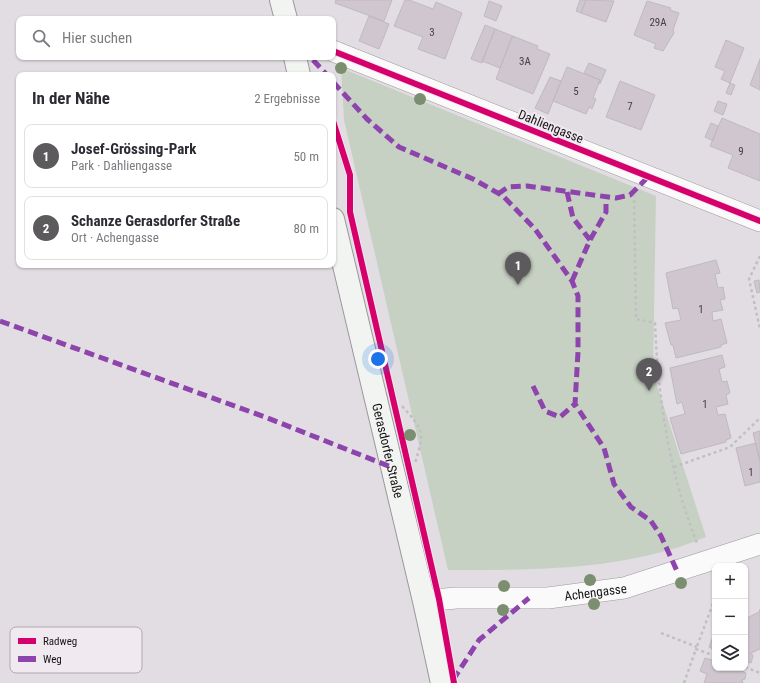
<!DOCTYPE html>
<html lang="de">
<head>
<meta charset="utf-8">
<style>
	:root { --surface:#fff; --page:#f7f7f7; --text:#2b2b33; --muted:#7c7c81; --line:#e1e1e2; --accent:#5d5a5d }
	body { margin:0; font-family:"Roboto Condensed",sans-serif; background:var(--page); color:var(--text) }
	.controls { position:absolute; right:12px; bottom:12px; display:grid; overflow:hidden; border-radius:8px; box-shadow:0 1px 3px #0004 }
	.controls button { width:36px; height:36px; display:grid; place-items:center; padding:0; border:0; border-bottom:1px solid var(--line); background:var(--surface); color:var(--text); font:20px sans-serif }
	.you { position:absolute; left:378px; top:359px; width:14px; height:14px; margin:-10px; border:3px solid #fff; border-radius:50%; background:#1a73e8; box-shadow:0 0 0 6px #1a73e833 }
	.badge { display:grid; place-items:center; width:26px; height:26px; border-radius:50%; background:var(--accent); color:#fff; font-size:13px; font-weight:700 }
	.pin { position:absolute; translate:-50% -33px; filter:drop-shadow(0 1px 2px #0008) }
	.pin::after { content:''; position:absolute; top:21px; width:14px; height:12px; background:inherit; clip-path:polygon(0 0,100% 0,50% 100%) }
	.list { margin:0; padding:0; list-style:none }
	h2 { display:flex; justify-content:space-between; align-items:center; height:52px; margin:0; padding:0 16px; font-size:17px }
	h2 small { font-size:13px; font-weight:400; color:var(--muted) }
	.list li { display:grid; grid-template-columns:26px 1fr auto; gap:12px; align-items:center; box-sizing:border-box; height:64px; margin:0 8px 8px; padding:0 8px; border:1px solid var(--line); border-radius:8px }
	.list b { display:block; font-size:15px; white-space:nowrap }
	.list p { margin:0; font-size:13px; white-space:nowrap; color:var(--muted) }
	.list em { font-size:13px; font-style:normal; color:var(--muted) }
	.icon { flex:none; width:22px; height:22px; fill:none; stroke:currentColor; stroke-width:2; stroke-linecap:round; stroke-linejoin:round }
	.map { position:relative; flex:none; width:760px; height:683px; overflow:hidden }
	.search { position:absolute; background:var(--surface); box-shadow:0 1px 3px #0004; left:16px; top:16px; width:320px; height:44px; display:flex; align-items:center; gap:10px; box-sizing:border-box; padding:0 14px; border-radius:8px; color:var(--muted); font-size:15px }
	.panel { position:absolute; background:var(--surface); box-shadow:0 1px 3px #0004; left:16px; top:72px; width:320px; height:196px; border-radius:8px }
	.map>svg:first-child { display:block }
</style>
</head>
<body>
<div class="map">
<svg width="760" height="683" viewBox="0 0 760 683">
	<rect width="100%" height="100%" fill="#e2dde2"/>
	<path fill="#c7d1c3" d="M 341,68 L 656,196 L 653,373 L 706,537 C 624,571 535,570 448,570 L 344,120 Z"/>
	<path fill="#d0c6cf" stroke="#bebabe" d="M 336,0 L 392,0 L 384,21 L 335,3 Z
		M 405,0 L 409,0 L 433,9 L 436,2 L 462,13 L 445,59 L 418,49 L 423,37 L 394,26 Z
		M 580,0 L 586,0 L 581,13 L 576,11 Z
		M 586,0 L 614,1 L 606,22 L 581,13 Z
		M 489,1 L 502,6 L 496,21 L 484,16 Z
		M 647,1 L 671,8 L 670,10 L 679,13 L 673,30 L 674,33 L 663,51 L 654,48 L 656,44 L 634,35 Z
		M 369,16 L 389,24 L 379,49 L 359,41 Z
		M 485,25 L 495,29 L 482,63 L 471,59 Z
		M 495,29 L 515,37 L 512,37 L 500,68 L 482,61 Z
		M 512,37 L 515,37 L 538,46 L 537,49 L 550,54 L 533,94 L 496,79 Z
		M 726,40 L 744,48 L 730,83 L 721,79 L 725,71 L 715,67 Z
		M 760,59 L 760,90 L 750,85 Z
		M 589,63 L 606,70 L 600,84 L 598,83 L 600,80 L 584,73 Z
		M 567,67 L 600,80 L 593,98 L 596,99 L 592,109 L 589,107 L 586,114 L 553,101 Z
		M 550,77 L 561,81 L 548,114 L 535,108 Z
		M 620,81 L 655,95 L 641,130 L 606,117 Z
		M 730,83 L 735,85 L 731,95 L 726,93 Z
		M 718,101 L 727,104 L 723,115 L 714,111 Z
		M 722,118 L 760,134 L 760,181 L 728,168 L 733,155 L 710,146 Z
		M 711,123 L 718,126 L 713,141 L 705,137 Z
		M 716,260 L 720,273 L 715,274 L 718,288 L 723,287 L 725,299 L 720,300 L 723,310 L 712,312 L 713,321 L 721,319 L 727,343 L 721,345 L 721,347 L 676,358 L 673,345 L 671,345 L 665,323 L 681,320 L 678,308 L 673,309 L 666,273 Z
		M 759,280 L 760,292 L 757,293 L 754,281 Z
		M 722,355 L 725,367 L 719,369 L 722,382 L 727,381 L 730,393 L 726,395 L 728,404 L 716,407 L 718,415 L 725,414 L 731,438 L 726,440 L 726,442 L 681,454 L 670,418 L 685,414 L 682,402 L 677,404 L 670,368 Z
		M 760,431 L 760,462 L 753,433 Z
		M 756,443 L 760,462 L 760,482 L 745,486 L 736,448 Z
		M 760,609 L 760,649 L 751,653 L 753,656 L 751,663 L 745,661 L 745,619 L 759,612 Z
		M 714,634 L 715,635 L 715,650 L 709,647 Z
		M 705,658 L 715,661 L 715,668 L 733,668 L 746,673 L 745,679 L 742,680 L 743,683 L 704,683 L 707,674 L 700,671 Z"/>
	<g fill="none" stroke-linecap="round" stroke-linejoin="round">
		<g stroke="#9b989b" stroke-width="22">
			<g id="street">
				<path d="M 333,51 L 760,221"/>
				<path id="s1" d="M 424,601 L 456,598 L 548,598 L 624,588 L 760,544"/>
			</g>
		</g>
		<g stroke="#9b989b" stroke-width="24">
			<g id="secondary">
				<path d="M 281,0 L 286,19"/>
				<path d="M 295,57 L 299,75"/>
				<path id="s2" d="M 333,219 L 424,601 L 442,683"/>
			</g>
		</g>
		<path stroke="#c0c0c0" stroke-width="2.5" stroke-dasharray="3 3" stroke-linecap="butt" d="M 634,194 L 636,319 L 655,323 C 658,398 669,473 697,543
			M 760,256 L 749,279 L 760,329
			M 402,406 C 424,431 425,431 415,463
			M 674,467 L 730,447 L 760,418
			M 715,598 L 696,649 L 715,656
			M 661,633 L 697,647
			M 745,667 L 760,673
			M 684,683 L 696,649"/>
		<use href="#street" stroke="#fbfafb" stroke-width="21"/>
		<use href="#secondary" stroke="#f2f4f1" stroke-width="22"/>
		<path stroke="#8e44ad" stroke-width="5" stroke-dasharray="10 5" stroke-linecap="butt" d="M 313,60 L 327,75
			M 333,82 L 367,119 L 399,147 L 473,179 L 503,196 L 535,229 L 572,281 L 578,296 L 578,352 L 575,404 L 604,448 L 614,484 L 631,507 L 651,521 L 661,536 L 677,571
			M 567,192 L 573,218 L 590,240
			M 498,194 L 508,187 L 527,186 L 616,198 L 630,195 L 649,176
			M 572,281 L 590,240 L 606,212 L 606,197
			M 0,321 L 265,417 L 391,467
			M 533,386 L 545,411 L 560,417 L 575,404
			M 453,680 L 479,640 L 529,598"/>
		<g stroke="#f0e9f0" stroke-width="8">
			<path id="cycleway" d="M 333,51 L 760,221
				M 333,121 L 350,175 L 350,212 L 439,599 L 454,683"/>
		</g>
		<use href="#cycleway" stroke="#d6006c" stroke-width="6"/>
	</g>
	<g fill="#7b8e70">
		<circle cx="341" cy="68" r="6"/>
		<circle cx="420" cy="99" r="6"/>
		<circle cx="410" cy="435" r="6"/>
		<circle cx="590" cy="580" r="6"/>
		<circle cx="681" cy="583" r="6"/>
		<circle cx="504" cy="586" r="6"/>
		<circle cx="594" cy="604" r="6"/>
		<circle cx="503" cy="610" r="6"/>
	</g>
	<g text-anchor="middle" stroke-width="4" stroke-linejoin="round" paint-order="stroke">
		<g font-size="11" fill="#444044">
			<text x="658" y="26">29A</text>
			<text x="432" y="36">3</text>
			<text x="525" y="65">3A</text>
			<text x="576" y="95">5</text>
			<text x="630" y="110">7</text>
			<text x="741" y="155">9</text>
			<text x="701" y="313">1</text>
			<text x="705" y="408">1</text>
			<text x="751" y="476">1</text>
		</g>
		<g font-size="13" fill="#161416" stroke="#f0e9f0">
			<text transform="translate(551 126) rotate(22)" y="5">Dahliengasse</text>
			<text dy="5" stroke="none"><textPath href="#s2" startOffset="238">Gerasdorfer Straße</textPath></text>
			<text dy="5" stroke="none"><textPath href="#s1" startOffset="172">Achengasse</textPath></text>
		</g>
	</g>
	<rect x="10" y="627" width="132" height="46" rx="6" fill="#f0e9f0" stroke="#afa9af" stroke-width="1"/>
	<rect x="18" y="638" width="18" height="6" fill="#d6006c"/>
	<rect x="18" y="656" width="18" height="6" fill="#8e44ad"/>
	<g font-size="11" fill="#161416">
		<text x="43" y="645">Radweg</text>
		<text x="43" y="663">Weg</text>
	</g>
</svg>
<div class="controls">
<button>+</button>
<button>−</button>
<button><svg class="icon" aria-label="layers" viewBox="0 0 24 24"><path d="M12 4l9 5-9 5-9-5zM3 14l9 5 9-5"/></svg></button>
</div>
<div class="you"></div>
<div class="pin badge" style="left:518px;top:285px">1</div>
<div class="pin badge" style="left:649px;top:391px">2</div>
<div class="search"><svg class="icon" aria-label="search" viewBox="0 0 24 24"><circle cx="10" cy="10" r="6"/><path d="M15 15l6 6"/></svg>Hier suchen</div>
<section class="panel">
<h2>In der Nähe<small>2 Ergebnisse</small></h2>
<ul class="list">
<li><span class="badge">1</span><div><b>Josef-Grössing-Park</b><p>Park · Dahliengasse</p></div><em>50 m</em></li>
<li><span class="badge">2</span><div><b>Schanze Gerasdorfer Straße</b><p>Ort · Achengasse</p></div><em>80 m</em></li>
</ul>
</section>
</div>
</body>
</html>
